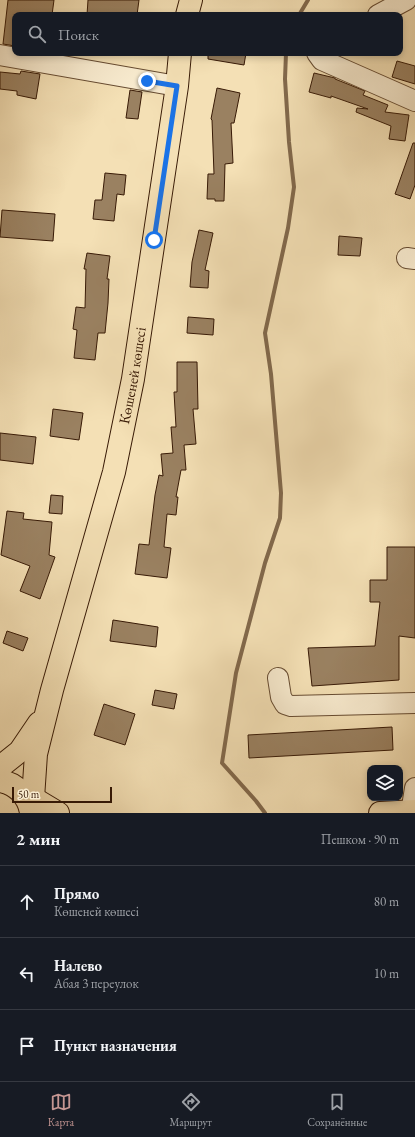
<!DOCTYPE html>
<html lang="ru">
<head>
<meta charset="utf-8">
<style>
	:root { --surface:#171b24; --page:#20242c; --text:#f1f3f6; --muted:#9ea1a6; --line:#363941; --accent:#c59692 }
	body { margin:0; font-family:"EB Garamond",serif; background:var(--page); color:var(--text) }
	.controls { position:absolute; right:12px; bottom:12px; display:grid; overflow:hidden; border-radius:8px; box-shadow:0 2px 6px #0003 }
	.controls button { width:36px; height:36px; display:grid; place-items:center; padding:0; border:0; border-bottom:1px solid var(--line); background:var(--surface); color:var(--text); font:20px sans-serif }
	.scale { position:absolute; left:12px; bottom:10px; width:100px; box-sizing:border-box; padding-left:4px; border:2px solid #381a06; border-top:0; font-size:11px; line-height:14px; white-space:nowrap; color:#381a06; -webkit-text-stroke:3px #f8ebcf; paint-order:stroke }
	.stop { position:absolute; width:12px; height:12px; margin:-9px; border:3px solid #1a73e8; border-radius:50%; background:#fff }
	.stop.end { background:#1a73e8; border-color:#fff; box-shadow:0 1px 4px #0008 }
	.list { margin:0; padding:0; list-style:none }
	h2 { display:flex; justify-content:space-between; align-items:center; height:52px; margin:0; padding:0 16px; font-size:17px }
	h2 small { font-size:13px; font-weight:400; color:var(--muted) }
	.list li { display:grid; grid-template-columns:26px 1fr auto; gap:12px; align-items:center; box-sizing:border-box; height:72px; padding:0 16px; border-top:1px solid var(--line) }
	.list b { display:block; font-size:15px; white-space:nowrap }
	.list p { margin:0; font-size:13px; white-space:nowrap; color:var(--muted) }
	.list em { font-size:13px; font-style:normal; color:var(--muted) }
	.icon { flex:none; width:22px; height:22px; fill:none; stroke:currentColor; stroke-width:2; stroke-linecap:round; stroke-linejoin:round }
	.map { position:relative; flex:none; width:415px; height:813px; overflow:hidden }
	.search { position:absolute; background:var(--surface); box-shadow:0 2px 6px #0003; left:12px; right:12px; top:12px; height:44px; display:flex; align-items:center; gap:10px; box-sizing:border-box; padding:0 14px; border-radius:8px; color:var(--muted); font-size:15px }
	.sheet { height:268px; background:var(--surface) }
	nav { display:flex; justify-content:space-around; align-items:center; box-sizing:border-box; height:56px; border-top:1px solid var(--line); background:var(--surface); font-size:11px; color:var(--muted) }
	nav a { display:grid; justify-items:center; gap:2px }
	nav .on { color:var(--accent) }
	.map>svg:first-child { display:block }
</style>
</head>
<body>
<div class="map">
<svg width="415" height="813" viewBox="0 0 415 813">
	<rect width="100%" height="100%" fill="#f4e0b5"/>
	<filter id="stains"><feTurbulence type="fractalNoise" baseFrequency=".005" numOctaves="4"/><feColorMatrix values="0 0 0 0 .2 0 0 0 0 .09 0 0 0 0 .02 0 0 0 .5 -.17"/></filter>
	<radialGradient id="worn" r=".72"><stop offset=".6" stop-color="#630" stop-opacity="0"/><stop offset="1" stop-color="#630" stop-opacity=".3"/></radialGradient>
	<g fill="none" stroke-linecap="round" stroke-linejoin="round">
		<path stroke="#82694c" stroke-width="4" d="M 299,15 L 308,0
			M 265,813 L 256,801 L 222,763 L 236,673 L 265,563 L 280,518 L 281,493 L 271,374 L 265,333 L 288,228 L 294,187 L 289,142 L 285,79 L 286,53"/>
	</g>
	<path fill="#9a8161" stroke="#381a06" d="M 8,0 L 54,0 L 52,15 L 15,15 L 15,46 L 3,44 Z
		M 88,0 L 139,0 L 137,15 L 87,15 Z
		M 208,53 L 246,53 L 244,65 L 208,59 Z
		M 397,61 L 415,66 L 415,84 L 392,77 Z
		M 21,71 L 40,74 L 36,99 L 17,95 L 17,91 L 0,89 L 0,72 L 20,74 Z
		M 314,73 L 335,78 L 335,79 L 365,91 L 363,95 L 388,105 L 385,112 L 409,115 L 405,141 L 389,139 L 391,126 L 356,112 L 357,108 L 368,109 L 331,96 L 331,98 L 309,92 Z
		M 217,88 L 240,93 L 234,123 L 231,123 L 233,163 L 225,164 L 224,201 L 215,201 L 215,199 L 207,199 L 208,174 L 214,174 L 212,120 L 211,119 Z
		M 130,90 L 142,92 L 138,119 L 126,118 Z
		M 413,143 L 415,143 L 415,185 L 410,199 L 395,194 Z
		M 105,173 L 126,175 L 124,195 L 117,194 L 114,221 L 93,219 L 95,200 L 102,200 Z
		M 2,210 L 55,214 L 53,241 L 0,237 Z
		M 199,230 L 213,233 L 205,270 L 209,271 L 208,288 L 190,287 L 192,262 Z
		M 339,236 L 362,238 L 360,256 L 338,255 Z
		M 87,253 L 110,256 L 107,279 L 109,279 L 108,303 L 105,333 L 98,333 L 95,360 L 74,358 L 77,330 L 73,329 L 76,307 L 85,308 L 86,269 L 84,269 Z
		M 188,317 L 214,319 L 213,335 L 187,333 Z
		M 177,362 L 197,362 L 198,409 L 193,409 L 196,444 L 184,445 L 186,470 L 181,470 L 176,497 L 178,497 L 176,515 L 167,514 L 164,547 L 171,548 L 167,578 L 135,574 L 139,544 L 149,545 L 155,495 L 159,475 L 163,476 L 161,454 L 173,453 L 171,427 L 176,427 L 174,392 L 177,392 Z
		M 53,409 L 83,413 L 79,440 L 50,436 Z
		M 0,433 L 36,437 L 33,464 L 0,460 Z
		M 51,495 L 63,496 L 62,514 L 49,513 Z
		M 7,511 L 24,513 L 23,519 L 52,522 L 49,555 L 55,557 L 40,599 L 20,591 L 30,566 L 1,555 Z
		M 387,547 L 415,547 L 415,638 L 399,636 L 399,680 L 312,686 L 308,648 L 375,646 L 380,602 L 370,602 L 370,580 L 387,580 Z
		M 113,620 L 158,627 L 156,647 L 110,641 Z
		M 7,631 L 28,638 L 23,651 L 3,643 Z
		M 155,690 L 177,694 L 174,709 L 152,705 Z
		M 104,704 L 135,714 L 125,745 L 94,735 Z
		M 392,727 L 393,750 L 249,758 L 248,735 Z"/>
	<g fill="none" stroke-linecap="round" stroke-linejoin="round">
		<g stroke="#674c32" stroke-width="22">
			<path id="minor" d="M 378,15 L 406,0
				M 317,53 L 322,60 L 415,101
				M 0,55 L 177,86
				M 407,258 L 415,259
				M 278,678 L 281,697 L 285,704 L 291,706 L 415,703
				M 411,813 L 415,788"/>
		</g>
		<g stroke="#381a06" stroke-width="24">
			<g id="major">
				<path d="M 187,15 L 191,0"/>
				<path d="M 0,767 L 20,751 L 39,723"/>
				<path d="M 0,781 C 16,783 29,797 31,813"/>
				<path d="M 23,792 L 58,813"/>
				<path id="s1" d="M 32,813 L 36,754 L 52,690 L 114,472 L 133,379 L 177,86 L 180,53"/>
				<path d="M 380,813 L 415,811"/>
			</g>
		</g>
		<use href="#minor" stroke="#f8ebcf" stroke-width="20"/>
		<use href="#major" stroke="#f4e0b5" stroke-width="22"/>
	</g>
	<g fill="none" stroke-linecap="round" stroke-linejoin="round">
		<path stroke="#1a73e8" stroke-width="5" d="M 147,81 L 177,86 L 154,240"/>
	</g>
	<g text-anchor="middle" stroke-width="3" stroke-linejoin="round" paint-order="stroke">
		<g font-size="15" fill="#381a06" stroke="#f8ebcf">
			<text dy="5" stroke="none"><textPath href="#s1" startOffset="450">Көшеней көшесі</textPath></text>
		</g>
	</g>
	<rect width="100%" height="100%" filter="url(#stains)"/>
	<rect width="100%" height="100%" fill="url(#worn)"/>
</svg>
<div class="controls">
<button><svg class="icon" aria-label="layers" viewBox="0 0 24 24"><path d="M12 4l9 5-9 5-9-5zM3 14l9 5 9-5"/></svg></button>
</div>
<div class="scale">50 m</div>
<div class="stop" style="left:154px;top:240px"></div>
<div class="stop end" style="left:147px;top:81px"></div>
<div class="search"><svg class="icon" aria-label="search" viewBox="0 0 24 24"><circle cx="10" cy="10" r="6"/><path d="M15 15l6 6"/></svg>Поиск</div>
</div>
<section class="sheet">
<h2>2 мин<small>Пешком · 90 m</small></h2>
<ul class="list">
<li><svg class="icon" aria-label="ahead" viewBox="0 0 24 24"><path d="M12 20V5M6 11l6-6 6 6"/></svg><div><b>Прямо</b><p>Көшеней көшесі</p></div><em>80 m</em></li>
<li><svg class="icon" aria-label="left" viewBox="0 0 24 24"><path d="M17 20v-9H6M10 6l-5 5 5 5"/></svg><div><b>Налево</b><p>Абая 3 переулок</p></div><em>10 m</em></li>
<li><svg class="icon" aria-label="arrive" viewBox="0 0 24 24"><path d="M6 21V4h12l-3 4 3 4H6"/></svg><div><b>Пункт назначения</b></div></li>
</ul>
</section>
<nav>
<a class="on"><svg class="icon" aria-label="map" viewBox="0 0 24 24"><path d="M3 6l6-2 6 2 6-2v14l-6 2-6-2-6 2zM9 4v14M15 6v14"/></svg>Карта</a>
<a><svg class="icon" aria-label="directions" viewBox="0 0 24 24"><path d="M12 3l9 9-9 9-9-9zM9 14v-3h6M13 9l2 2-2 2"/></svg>Маршрут</a>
<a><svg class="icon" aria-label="saved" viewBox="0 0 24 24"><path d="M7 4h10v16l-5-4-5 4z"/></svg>Сохранённые</a>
</nav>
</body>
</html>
